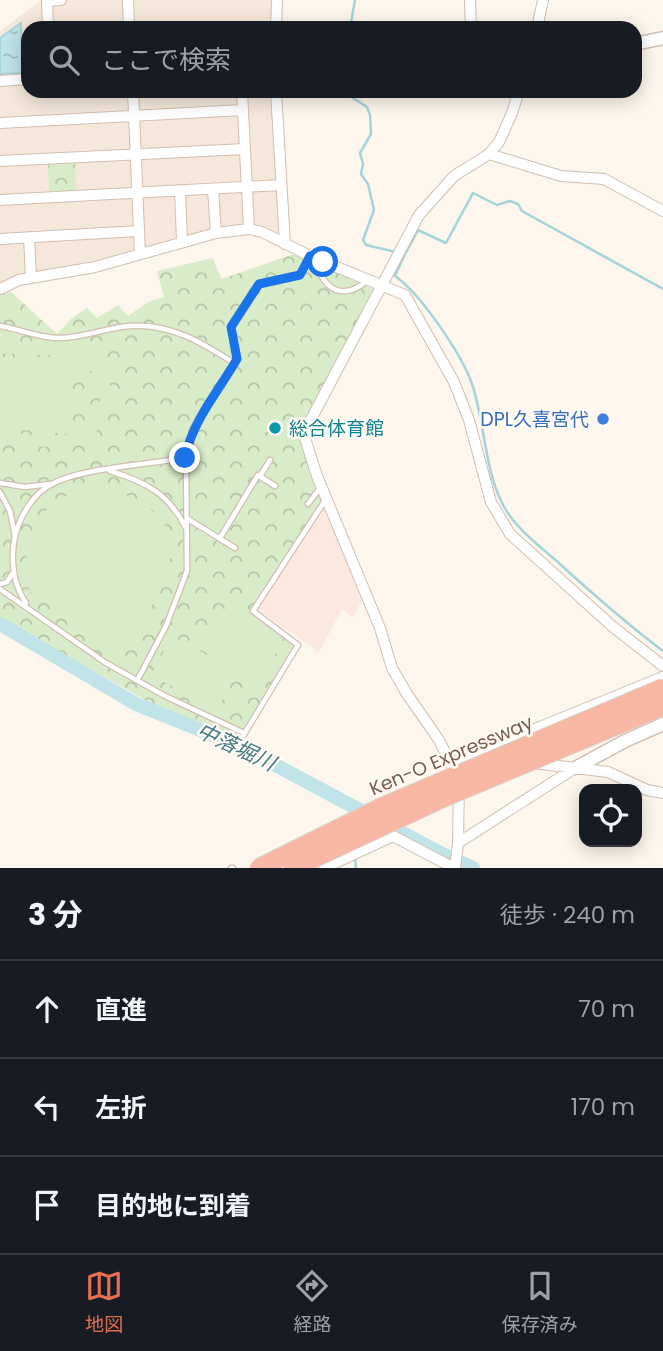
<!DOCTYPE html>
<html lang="ja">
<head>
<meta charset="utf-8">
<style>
	:root { --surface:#171b24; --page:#242831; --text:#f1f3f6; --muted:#9ea1a6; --line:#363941; --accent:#e76f51 }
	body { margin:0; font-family:Poppins,"Noto Sans JP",sans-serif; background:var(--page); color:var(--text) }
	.controls { position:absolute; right:21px; bottom:21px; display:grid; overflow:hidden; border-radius:14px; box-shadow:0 4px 18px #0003 }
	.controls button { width:63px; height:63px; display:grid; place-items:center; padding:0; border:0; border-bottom:2px solid var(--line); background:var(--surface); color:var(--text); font:35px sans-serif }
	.stop { position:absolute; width:21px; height:21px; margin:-16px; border:5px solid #1a73e8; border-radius:50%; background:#fff }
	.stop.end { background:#1a73e8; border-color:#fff; box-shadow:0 2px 7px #0008 }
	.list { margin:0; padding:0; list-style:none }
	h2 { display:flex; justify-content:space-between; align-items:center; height:91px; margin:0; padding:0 28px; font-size:30px }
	h2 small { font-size:23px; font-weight:400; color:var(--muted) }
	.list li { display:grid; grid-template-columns:46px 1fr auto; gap:21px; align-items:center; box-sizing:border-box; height:98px; padding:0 28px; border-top:2px solid var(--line) }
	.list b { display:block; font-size:26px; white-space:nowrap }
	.list em { font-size:23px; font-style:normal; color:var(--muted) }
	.icon { flex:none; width:38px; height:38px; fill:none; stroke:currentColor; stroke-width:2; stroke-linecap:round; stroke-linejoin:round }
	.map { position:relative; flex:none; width:663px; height:868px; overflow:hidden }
	.search { position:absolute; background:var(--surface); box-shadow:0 4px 18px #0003; left:21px; right:21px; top:21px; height:77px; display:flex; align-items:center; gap:18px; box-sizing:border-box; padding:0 24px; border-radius:21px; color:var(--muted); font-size:26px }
	.sheet { height:385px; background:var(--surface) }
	nav { display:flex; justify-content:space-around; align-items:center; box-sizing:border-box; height:98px; border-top:2px solid var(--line); background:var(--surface); font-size:19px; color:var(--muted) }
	nav a { display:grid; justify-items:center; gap:4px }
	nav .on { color:var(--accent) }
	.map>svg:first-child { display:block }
</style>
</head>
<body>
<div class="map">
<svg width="663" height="868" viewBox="0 0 663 868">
	<defs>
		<pattern id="forest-crowns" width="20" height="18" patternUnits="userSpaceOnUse" patternTransform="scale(1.75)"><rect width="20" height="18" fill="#d8ecc9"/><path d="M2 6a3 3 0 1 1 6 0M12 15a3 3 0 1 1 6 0" fill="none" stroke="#b4c2a5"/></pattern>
		<pattern id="water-ripples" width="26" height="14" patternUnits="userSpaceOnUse" patternTransform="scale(1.75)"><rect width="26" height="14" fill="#bfe3e8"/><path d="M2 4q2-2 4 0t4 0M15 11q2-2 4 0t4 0" fill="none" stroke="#a0bbbe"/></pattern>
	</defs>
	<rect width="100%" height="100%" fill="#fdf6ec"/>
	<path fill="#f5e8da" d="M 42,0 L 280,0 L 280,28 L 28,28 L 28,91 L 281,91 L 290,249 L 251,232 L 232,233 L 27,280 L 0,293 L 0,31 Z"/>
	<path fill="#fde8e0" d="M 326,507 L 362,600 L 353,618 L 342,609 L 318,654 L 312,647 L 258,610 Z"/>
	<path fill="url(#forest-crowns)" d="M 75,159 L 76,192 L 49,193 L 48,160 Z
		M 293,254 L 374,289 L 375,293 L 305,419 C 297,447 312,473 323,498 L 249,611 L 294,646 L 238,738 L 154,705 L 0,618 L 0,293 L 11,292 L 57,334 L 72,318 L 87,308 L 97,318 L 118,305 L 128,316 L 148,302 L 164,297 L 157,271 L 212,258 L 222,279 Z"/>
	<path fill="#d8ecc9" d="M 0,343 C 24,344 65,342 86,352 C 124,370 115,428 80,443 C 60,452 22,444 0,442 L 0,431 C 29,433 78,447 94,417 C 99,410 101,400 100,392 C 98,379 91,367 80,362 C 60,353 22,355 0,353 Z
		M 0,357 L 73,363 L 67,434 L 0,428 Z
		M 93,489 C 132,490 163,509 175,547 L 137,643 L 117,650 L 30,592 C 18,540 37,496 93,489 Z
		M 220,607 L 283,641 L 260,682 L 198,648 Z
		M 172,636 L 238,672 L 217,710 L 151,675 Z"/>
	<path fill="url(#water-ripples)" stroke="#a5d3da" stroke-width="2" d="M 21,23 L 22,73 L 0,74 L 0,38 Z"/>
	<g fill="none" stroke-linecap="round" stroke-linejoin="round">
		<path stroke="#a5d3da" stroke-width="2.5" d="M 350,28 L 355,0
			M 350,91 L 353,98 L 367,107 L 370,115 L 371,134 L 360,153 L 363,164 L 361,174 L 368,184 L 374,210 L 363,240 L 366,245 L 396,252
			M 402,255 L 404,256 L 395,276 C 421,294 462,355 472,384 C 485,422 484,467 502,503 C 515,529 540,546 561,565 C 594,595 627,624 663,651
			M 404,256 L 418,230 L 446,243 L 473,193 L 497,205 L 510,201 L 518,204 L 522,211 L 663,289
			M 355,857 L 356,868"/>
		<path stroke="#bfe3e8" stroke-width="14" d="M 0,624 L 136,704 L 238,745 L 442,854 L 473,868"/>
		<g stroke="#d1beb0" stroke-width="7">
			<path id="service" d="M 323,262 L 321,275 C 332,296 350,295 367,281
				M 0,326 C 19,329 39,338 59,338 C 83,338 105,328 129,326 C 170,323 201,342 234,363
				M 110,471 C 146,482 168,493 186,528
				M 260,476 L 270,460
				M 0,483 L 25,487 L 50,484
				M 0,492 L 10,511 L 15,536
				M 308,504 L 320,488
				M 188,519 L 235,548
				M 220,538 L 258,475 L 275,486
				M 0,584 L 7,582 L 12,574
				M 0,589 L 106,663 L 165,696 L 244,733
				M 26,603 C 13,584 11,563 14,541 C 18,519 32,494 52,484 C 82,468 150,464 185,458
				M 138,679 L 166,626 L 187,571 L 186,452 L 191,444 L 192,430 L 237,359 L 231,327 L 259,284 L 300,275 L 310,256
				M 243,736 L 298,645 L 253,611 L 326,499
				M 231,868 L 233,868"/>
		</g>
		<g stroke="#d1beb0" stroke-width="12">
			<path id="minor" d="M 128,0 L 129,28
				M 470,0 L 471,28
				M 48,28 L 47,1 L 61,0
				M 276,28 L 277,0
				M 537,28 L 543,0
				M 0,81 L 28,79
				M 133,91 L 140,254
				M 242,91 L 249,229
				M 276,91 L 285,244
				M 0,123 L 243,110
				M 489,154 L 561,176 L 604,179 L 663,211
				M 0,161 L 245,149
				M 213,189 L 216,233
				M 180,190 L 182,242
				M 0,200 L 281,185
				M 29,237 L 31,277
				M 0,239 L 138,231
				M 0,289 L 19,280 L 95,267 L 216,233 L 249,229 L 262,232 L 310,256 L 405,295 L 454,382 L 469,420 L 491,502 L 510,534 L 612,626 L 663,666
				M 451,763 L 663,677
				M 534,763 L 608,772 L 647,790 L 663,793
				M 458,843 L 575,768
				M 324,868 L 393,836 L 454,868
				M 455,868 L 458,843 L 459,781 L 439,740 L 407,694 L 392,668 L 380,628 L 317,476 L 305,438 L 307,427 L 419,215 L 454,176 L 489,154 L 499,142 L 512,113 L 519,91"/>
		</g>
		<g stroke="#d1beb0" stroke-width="15">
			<path id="tertiary" d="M 635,44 L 663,38
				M 575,768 L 625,741 L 663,724"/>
		</g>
		<use href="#service" stroke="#fff" stroke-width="4.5"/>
		<use href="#minor" stroke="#fff" stroke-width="10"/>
		<use href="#tertiary" stroke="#fff" stroke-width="12"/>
		<g stroke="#dad1cd" stroke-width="20" stroke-linecap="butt">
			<path id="motorway-bridge" d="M 259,868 L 384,806 L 663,688
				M 293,868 L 445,797 L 663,706"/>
		</g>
		<use href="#motorway-bridge" stroke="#f7b7a3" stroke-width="18"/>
	</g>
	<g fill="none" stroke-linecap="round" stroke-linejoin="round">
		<path stroke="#1a73e8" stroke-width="9" d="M 185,458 C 192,421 218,392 237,359 L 231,327 L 259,284 L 300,275 L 310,256 L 323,262"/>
	</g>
	<circle fill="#3f7fe0" stroke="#fffaf3" stroke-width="2.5" cx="603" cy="419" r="7"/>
	<circle fill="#0f9aa8" stroke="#fffaf3" stroke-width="2.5" cx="275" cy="428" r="7"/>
	<g text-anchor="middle" stroke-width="5" stroke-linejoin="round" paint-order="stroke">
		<g font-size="19" fill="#366cbe" stroke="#fffaf3" text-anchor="end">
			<text x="589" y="426">DPL久喜宮代</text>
		</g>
		<g font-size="19" fill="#0d838f" stroke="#fffaf3" text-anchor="start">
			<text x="289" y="435">総合体育館</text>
		</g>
		<g font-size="19" fill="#7a5c4d" stroke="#fffaf3">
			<text transform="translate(451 755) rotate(-23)" y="7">Ken-O Expressway</text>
		</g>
		<g font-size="21" font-style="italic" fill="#437c86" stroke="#fffaf3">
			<text transform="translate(236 747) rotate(25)" y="7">中落堀川</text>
		</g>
	</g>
</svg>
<div class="controls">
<button><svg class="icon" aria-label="locate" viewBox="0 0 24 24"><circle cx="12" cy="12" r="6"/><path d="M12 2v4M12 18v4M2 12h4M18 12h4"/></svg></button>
</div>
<div class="stop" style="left:323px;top:262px"></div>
<div class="stop end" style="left:185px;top:458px"></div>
<div class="search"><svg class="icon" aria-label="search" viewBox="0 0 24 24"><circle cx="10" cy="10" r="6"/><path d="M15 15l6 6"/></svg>ここで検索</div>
</div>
<section class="sheet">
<h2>3 分<small>徒歩 · 240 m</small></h2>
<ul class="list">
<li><svg class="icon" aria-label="ahead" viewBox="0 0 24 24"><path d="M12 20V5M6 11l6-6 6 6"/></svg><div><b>直進</b></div><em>70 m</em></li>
<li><svg class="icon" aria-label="left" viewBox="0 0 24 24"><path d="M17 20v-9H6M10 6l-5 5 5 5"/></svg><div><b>左折</b></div><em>170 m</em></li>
<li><svg class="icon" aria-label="arrive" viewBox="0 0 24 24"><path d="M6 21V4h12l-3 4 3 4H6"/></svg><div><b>目的地に到着</b></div></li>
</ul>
</section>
<nav>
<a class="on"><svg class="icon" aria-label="map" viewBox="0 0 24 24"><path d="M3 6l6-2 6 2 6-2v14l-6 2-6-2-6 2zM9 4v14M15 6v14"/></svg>地図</a>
<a><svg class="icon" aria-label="directions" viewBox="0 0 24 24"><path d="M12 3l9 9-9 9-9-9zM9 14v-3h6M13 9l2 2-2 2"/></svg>経路</a>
<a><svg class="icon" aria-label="saved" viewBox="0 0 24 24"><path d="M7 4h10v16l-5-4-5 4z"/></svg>保存済み</a>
</nav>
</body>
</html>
